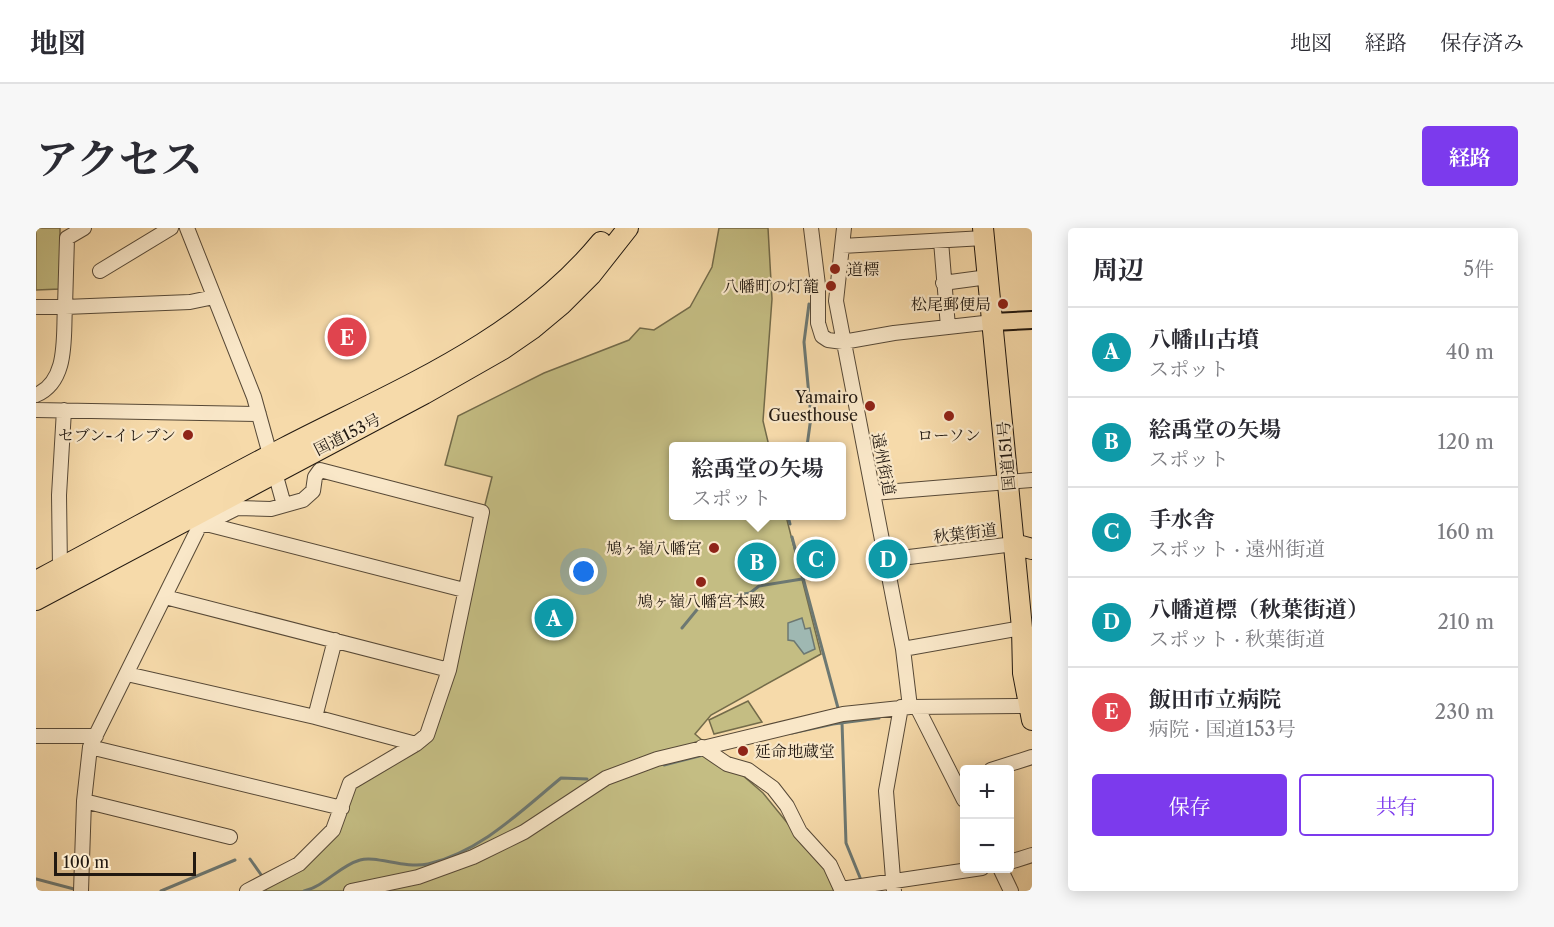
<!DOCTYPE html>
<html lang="ja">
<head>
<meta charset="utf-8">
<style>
	:root { --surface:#fff; --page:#f7f7f7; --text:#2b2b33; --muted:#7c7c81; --line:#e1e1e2; --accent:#7c3aed }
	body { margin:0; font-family:"Libre Caslon Text","Noto Serif JP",serif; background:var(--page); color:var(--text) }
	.controls { position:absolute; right:18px; bottom:18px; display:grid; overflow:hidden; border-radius:6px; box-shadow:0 3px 15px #0003 }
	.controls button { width:54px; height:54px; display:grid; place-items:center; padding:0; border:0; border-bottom:2px solid var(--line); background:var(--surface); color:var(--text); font:30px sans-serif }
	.scale { position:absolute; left:18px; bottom:15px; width:142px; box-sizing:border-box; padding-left:6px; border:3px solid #221911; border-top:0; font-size:16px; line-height:21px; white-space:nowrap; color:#221911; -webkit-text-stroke:4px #f9e7c8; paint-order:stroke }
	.you { position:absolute; left:548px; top:344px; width:21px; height:21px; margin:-15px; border:4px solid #fff; border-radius:50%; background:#1a73e8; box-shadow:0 0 0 9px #1a73e833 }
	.badge { display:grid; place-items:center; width:39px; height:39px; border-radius:50%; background:var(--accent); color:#fff; font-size:20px; font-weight:700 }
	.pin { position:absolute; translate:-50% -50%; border:3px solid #fff; box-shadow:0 2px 6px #0006 }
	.popup { position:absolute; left:633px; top:214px; width:177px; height:78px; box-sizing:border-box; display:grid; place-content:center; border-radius:6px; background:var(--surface); filter:drop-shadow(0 2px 4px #0005); font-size:20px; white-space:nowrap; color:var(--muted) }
	.popup b { font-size:22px; color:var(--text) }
	.popup::after { content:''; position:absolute; left:50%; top:100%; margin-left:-12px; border:12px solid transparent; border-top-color:var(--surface) }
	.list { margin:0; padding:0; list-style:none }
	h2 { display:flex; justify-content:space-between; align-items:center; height:78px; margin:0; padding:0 24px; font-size:26px }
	h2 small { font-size:20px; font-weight:400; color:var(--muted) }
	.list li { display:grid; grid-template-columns:39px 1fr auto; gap:18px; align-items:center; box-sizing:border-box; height:90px; padding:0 24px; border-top:2px solid var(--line) }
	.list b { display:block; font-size:22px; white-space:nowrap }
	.list p { margin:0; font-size:20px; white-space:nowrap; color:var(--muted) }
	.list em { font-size:20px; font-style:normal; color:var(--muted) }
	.actions { display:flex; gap:12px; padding:18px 24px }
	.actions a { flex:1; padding:14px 0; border:2px solid var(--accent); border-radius:6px; text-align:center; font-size:21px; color:var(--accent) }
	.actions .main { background:var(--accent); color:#fff }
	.map { position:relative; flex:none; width:996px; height:663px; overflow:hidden; border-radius:6px }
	header { display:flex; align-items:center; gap:36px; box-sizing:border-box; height:84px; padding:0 30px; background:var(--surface); border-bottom:2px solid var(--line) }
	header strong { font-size:28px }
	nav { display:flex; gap:33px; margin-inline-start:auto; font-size:21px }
	.intro { display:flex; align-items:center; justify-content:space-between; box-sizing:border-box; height:144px; padding:0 36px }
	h1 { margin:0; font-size:42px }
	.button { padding:15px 27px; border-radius:6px; background:var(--accent); color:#fff; font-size:21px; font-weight:700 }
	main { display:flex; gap:36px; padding:0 36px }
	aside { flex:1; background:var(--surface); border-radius:6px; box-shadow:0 3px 15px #0003 }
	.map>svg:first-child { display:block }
</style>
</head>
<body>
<header>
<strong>地図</strong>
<nav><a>地図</a><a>経路</a><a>保存済み</a></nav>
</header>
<div class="intro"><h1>アクセス</h1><a class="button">経路</a></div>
<main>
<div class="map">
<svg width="996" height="663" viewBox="0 0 996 663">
	<rect width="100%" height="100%" fill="#f6daaa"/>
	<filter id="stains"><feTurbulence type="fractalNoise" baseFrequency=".00333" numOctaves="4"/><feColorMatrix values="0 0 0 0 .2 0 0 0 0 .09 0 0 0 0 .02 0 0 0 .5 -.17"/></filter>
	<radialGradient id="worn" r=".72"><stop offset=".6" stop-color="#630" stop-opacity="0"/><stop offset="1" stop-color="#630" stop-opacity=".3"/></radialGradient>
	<path fill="#c4bd83" stroke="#736b4a" stroke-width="1.5" d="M 0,0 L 24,0 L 24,61 L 0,62 Z
		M 683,0 L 732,0 L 736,71 L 727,193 L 733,218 L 637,218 L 637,288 L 750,288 L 785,426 L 675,487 L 659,506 L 727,565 L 775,624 L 792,639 L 798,663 L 230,663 L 228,653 L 247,643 L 297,602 L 314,555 L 391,507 L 456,249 L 409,237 L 422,188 L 508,145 L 593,112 L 604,100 L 618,102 L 654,79 L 676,39 Z
		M 712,473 L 726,494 L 678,506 L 673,492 Z"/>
	<path fill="#9fb8b2" stroke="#6d7872" stroke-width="1.5" d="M 766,390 L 769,401 L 774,400 L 779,421 L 768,426 L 758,413 L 752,412 L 752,395 Z"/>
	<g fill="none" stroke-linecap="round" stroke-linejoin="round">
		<path stroke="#6d7872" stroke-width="3" d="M 771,218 L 775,189 L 768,114 L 773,76
			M 752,288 L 754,296
			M 756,309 L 802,480
			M 702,367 L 714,365 L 723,358 L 766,351
			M 646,400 L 664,378 L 690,368
			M 806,494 L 810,615 L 825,652
			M 756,505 L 797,496 L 843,490
			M 628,537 L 667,527
			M 214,631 L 226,648
			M 0,651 L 38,661
			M 125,663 L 199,632
			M 268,663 C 289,658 303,638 324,632 C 340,627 368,641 392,636 C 444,624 485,583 525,550 L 551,551"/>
		<g stroke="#574937" stroke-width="16">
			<path id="minor" d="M 151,0 L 218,169 L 248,277
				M 775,0 L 782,57 L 782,95 L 786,108 L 792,112 L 807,114 L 858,105 L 957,94
				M 808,0 L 800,73 L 867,421 L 874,479
				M 905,13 L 912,99
				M 806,18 L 948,10
				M 64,43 L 135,0
				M 907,55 L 952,49
				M 0,79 L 29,79 L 31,10 L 48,0
				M 0,167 C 33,153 27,108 29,79 L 154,74 L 178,69
				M 0,182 L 223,186
				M 837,265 L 996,252
				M 170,296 L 428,362
				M 849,332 L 978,316
				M 24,340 L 23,267 L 28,182
				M 129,369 L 413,442
				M 867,421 L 986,400
				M 881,479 L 928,572
				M 279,489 L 299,412
				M 0,508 L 60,508
				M 54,519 L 306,580
				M 666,519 L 691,536 L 712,542 L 737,560 L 751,578 L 764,604 L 794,637 L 805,661 L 946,640
				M 955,542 L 996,529
				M 48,573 L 194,609
				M 974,634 L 996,627
				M 964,640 L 975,663
				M 45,663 L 48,573 L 54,519 L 163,299 L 201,280 L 235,281 L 267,272 L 277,263 L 279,249 L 284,242 L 446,284 L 413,442 L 391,507 L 380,516 L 279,489 L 91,446
				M 211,663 L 263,636 L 297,602 L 314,555 L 380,516
				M 315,663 L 382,649 L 437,629 L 488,604 L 570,550 L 621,531 L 807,486 L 874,479 L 993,478
				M 858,663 L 850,563 L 865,479"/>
		</g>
		<g stroke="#221911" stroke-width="20">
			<path id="major" d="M 957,94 L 996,92"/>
		</g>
		<g stroke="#221911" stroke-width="22">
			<path id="highway" d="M 947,0 L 986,400 L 987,445 L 996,492
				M 978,316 L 996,321
				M 0,353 C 83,309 165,263 248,220 C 360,162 483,114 565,14
				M 0,372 L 388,166 L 467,121 L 496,101 L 526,76 L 555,47 L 592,0"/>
		</g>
		<use href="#minor" stroke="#f9e7c8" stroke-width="14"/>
		<use href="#major" stroke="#f6daaa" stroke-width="16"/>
		<use href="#highway" stroke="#f6daaa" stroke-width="20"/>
	</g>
	<g fill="#8f2418" stroke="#f9e7c8" stroke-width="2">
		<circle cx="799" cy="41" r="6"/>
		<circle cx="795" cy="58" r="6"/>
		<circle cx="967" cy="76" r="6"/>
		<circle cx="834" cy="178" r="6"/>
		<circle cx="913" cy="188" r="6"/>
		<circle cx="152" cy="207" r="6"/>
		<circle cx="678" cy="320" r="6"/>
		<circle cx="665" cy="354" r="6"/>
		<circle cx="707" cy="523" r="6"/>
	</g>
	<g text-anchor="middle" stroke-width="4.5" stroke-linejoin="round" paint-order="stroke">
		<g font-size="16" fill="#221911" stroke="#f9e7c8" text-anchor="end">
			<text x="811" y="47" text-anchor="start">道標</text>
			<text x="783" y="64">八幡町の灯籠</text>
			<text x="955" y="82">松尾郵便局</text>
			<text x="822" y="175">Yamairo<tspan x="822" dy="18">Guesthouse</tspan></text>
			<text x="140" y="213">セブン-イレブン</text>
			<text x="913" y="213" text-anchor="middle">ローソン</text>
			<text x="666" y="326">鳩ヶ嶺八幡宮</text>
			<text x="665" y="379" text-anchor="middle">鳩ヶ嶺八幡宮本殿</text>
			<text x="719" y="529" text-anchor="start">延命地蔵堂</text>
		</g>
		<g font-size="16" fill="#221911" stroke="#f9e7c8">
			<text transform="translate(311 206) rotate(-27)" y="6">国道153号</text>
			<text transform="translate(970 228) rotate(-95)" y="6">国道151号</text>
			<text transform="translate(848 236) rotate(79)" y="6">遠州街道</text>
			<text transform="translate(929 305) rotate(-7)" y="6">秋葉街道</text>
		</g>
	</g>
	<rect width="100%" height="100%" filter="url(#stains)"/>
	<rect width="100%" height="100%" fill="url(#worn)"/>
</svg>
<div class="controls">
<button>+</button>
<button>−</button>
</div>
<div class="scale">100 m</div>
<div class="you"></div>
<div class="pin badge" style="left:518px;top:390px;background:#0f9aa8">A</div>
<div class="pin badge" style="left:721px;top:334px;background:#0f9aa8">B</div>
<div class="popup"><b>絵禹堂の矢場</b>スポット</div>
<div class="pin badge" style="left:780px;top:331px;background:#0f9aa8">C</div>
<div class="pin badge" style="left:852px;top:331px;background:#0f9aa8">D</div>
<div class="pin badge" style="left:311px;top:109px;background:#e0444e">E</div>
</div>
<aside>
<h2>周辺<small>5件</small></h2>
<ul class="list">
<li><span class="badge" style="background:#0f9aa8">A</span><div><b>八幡山古墳</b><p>スポット</p></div><em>40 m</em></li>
<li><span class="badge" style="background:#0f9aa8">B</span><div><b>絵禹堂の矢場</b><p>スポット</p></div><em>120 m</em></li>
<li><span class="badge" style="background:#0f9aa8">C</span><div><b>手水舎</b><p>スポット · 遠州街道</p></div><em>160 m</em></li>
<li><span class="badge" style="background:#0f9aa8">D</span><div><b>八幡道標（秋葉街道）</b><p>スポット · 秋葉街道</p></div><em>210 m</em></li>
<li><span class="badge" style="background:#e0444e">E</span><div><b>飯田市立病院</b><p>病院 · 国道153号</p></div><em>230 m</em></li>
</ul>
<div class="actions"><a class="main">保存</a><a>共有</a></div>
</aside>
</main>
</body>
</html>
